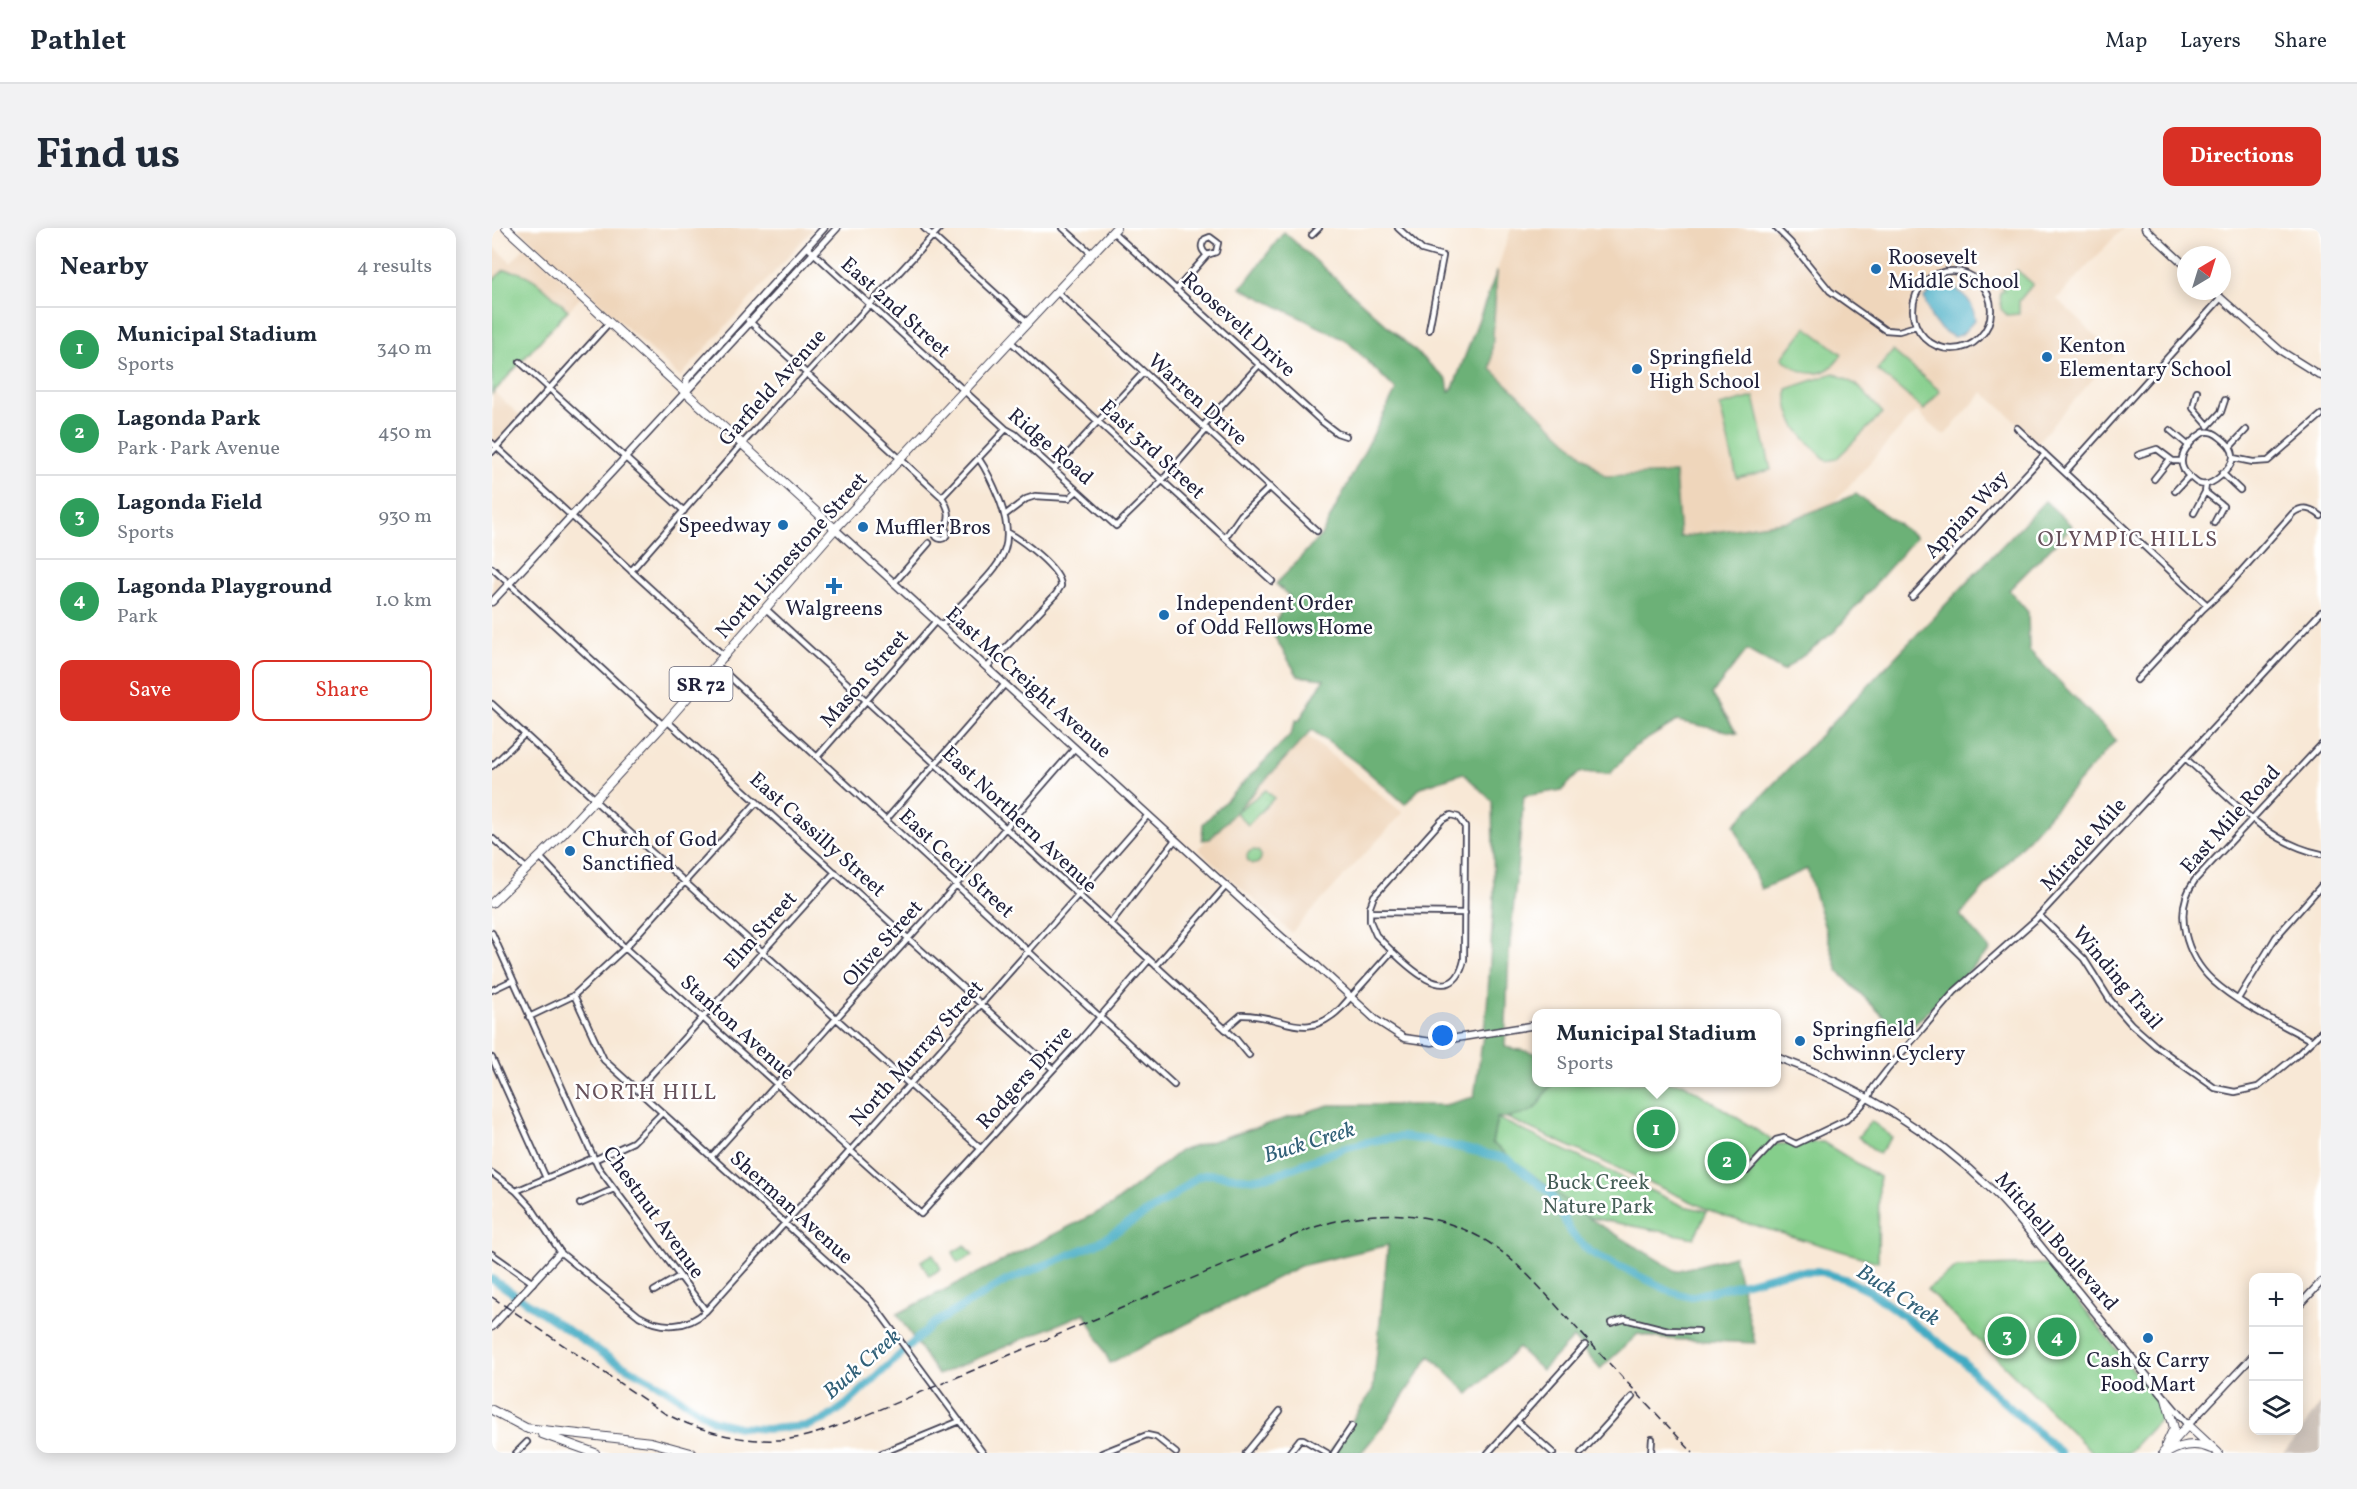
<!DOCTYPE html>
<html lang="en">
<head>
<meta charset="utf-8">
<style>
	:root { --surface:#fff; --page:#f2f2f3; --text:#1f2937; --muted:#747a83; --line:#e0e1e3; --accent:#d93025 }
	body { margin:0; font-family:Vollkorn,serif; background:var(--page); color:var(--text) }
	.controls { position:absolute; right:18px; bottom:18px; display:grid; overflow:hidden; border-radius:12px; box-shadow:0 3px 15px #0003 }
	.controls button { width:54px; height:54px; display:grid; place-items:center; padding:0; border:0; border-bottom:2px solid var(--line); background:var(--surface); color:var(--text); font:30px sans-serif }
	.compass { position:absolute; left:1685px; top:18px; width:54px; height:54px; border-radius:50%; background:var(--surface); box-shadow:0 3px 15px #0003; rotate:38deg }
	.you { position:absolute; left:951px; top:808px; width:21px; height:21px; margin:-15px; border:4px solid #fff; border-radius:50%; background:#1a73e8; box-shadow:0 0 0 9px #1a73e833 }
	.badge { display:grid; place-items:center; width:39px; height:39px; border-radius:50%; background:var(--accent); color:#fff; font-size:20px; font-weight:700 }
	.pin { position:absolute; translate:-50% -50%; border:3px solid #fff; box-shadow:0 2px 6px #0006 }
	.popup { position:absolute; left:1040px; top:781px; width:249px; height:78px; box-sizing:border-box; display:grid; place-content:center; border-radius:12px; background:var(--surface); filter:drop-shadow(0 2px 4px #0005); font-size:20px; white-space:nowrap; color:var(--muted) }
	.popup b { font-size:22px; color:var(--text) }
	.popup::after { content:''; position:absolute; left:50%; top:100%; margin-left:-12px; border:12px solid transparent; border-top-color:var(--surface) }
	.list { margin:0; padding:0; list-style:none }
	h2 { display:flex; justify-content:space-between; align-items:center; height:78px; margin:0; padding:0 24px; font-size:26px }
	h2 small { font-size:20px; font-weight:400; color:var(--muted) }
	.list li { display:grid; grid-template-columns:39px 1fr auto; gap:18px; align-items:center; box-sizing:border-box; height:84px; padding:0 24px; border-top:2px solid var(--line) }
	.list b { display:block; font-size:22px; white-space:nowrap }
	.list p { margin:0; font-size:20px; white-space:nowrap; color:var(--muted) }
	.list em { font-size:20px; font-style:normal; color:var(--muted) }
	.actions { display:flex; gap:12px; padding:18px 24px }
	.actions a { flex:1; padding:14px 0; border:2px solid var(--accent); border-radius:12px; text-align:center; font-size:21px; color:var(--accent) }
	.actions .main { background:var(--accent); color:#fff }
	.icon { flex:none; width:33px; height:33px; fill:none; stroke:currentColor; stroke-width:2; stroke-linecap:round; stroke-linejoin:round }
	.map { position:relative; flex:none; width:1829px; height:1225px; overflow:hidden; border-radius:12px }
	header { display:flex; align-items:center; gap:36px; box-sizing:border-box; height:84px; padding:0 30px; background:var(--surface); border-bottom:2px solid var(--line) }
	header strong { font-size:28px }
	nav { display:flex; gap:33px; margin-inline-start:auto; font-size:21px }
	.intro { display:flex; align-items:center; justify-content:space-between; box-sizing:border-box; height:144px; padding:0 36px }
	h1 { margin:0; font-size:42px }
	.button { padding:15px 27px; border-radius:12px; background:var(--accent); color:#fff; font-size:21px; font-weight:700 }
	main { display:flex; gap:36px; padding:0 36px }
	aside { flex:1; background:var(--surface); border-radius:12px; box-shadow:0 3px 15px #0003 }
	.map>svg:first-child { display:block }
</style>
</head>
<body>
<header>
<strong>Pathlet</strong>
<nav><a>Map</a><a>Layers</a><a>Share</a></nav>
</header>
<div class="intro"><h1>Find us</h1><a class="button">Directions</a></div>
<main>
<aside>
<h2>Nearby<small>4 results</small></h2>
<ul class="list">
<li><span class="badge" style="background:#2e9e5b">1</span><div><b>Municipal Stadium</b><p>Sports</p></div><em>340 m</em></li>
<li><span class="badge" style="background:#2e9e5b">2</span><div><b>Lagonda Park</b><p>Park · Park Avenue</p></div><em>450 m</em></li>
<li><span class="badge" style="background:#2e9e5b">3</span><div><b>Lagonda Field</b><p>Sports</p></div><em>930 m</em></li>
<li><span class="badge" style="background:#2e9e5b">4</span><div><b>Lagonda Playground</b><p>Park</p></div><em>1.0 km</em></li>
</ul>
<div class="actions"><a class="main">Save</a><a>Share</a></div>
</aside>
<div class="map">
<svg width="1829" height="1225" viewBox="0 0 1829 1225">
	<rect width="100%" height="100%" fill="#fff"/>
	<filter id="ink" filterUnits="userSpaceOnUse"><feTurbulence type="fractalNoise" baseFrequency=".0167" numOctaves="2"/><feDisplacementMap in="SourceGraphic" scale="12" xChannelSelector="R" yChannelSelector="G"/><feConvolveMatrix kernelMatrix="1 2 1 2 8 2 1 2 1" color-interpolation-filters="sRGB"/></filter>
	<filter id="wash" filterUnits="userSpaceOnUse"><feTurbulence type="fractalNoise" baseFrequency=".008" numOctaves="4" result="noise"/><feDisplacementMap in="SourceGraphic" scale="24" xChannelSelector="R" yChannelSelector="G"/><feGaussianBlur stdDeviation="1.35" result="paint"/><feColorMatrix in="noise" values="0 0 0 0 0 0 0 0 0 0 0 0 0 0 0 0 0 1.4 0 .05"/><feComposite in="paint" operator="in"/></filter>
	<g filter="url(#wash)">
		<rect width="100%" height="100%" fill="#f8e8d6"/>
		<path fill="#efd6bb" d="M 26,0 L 322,0 L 188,149 Z
			M 1019,0 L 1631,0 L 1565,71 L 1623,126 L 1543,217 L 1525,200 L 1528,197 L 1491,164 L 1452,208 L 1424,183 L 1250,377 L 999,141 L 1005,43 Z
			M 0,17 L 19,35 L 34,18 L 89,69 L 2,164 L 31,190 L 0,224 Z
			M 0,340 L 17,355 L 0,374 Z
			M 813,506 L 911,585 L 799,705 L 706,621 Z"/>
		<path fill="#cdc2b9" d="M 1829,1175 L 1829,1225 L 1792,1225 Z"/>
		<path fill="#85ce8b" stroke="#547863" stroke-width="1.5" d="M 12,42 C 41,43 56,64 76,82 L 0,166 L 0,53 Z
			M 1525,42 L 1541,56 L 1527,73 L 1527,86 L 1515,87 L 1509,81 L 1508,64 L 1513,63 L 1510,60 Z
			M 1314,99 L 1350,126 C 1334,153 1310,149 1290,130 Z
			M 1401,123 L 1448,163 L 1432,182 L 1385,142 Z
			M 1342,145 L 1365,157 L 1391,185 L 1344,231 L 1335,233 C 1313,211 1292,195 1295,161 Z
			M 1262,169 L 1279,242 L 1245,250 L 1228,178 Z
			M 774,562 L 782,570 L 756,597 L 745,586 L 745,583 Z
			M755 629a7 7 0 1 1 14 0a7 7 0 1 1-14 0Z
			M 1063,855 L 1191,855 L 1286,916 L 1331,914 L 1387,949 L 1386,1034 L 1231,988 L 1015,890 L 1042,881 L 1058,857 Z
			M 1005,890 L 1191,978 L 1215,983 L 1202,1010 L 1095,989 L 1000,915 Z
			M 1379,893 L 1400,909 L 1387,926 L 1366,909 Z
			M 473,1017 L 481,1027 L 466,1035 L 461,1024 Z
			M 441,1026 L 449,1041 L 437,1048 L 429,1033 Z
			M 1556,1036 L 1675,1184 L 1636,1225 L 1601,1225 L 1435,1061 L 1465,1039 Z"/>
		<path fill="#6cb177" stroke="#476a59" stroke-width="1.5" d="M 792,4 L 955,152 L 957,164 L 961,160 L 1005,43 L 999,141 L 1113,248 L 1183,245 L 1188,309 L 1297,293 L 1364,266 L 1424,309 L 1343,403 L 1291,443 L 1255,422 L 1220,466 L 1245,505 L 1185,493 L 1142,519 L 1118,546 L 1088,544 L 1070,562 L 1032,568 L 1017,726 L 1013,819 L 1044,825 L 1044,854 L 1063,855 C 1052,861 1051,874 1042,881 C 1033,888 1015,890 1005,890 L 1000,915 L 1095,989 L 1184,1043 L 1242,1028 L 1263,1115 L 1170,1111 L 1146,1106 L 1108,1141 L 1081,1110 L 1050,1142 L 1026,1120 L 977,1166 L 938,1128 L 892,1197 L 869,1225 L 838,1225 L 881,1162 L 896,1017 L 808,1038 L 618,1135 L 593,1085 L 446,1147 L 405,1086 L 620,977 L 688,923 L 837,877 L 953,877 L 982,869 L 995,780 L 1002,669 L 1000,573 L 971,545 L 929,559 L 913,576 L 869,538 L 820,502 L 718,611 L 710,612 L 711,596 L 798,507 L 804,492 L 807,493 L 832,451 L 806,448 L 779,403 L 797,368 L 784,356 L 830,306 L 904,162 L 855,113 L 749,60 Z
			M 1553,273 L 1580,298 L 1517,362 L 1536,384 L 1537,422 L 1624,512 L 1468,687 L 1498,722 L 1411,808 L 1346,743 L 1315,641 L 1269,661 L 1242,597 Z"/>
		<path fill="#43abc3" stroke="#32667f" stroke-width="1.5" d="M 1457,56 C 1473,67 1481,72 1483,92 L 1470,106 L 1462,109 C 1442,99 1438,91 1432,69 L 1446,57 Z"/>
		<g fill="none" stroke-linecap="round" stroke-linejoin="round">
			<path stroke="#43abc3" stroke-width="8" d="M 0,1051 L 119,1131 L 170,1158 L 222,1193 L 247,1199 L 274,1201 L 316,1198 L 334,1191 L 355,1176 L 441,1096 L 514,1053 L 604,1016 L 683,967 L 705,949 L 717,946 L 759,951 L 782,947 L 855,919 L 889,911 L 910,909 L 935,912 L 1016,931 L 1058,965 L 1080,1006 L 1098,1024 L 1180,1064 L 1198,1069 L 1294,1044 L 1326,1043 L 1353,1051 L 1378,1063 L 1470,1132 L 1495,1159 L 1569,1225"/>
		</g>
	</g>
	<g filter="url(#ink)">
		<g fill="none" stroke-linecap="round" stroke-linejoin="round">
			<g stroke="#424052" stroke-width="8">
				<path id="minor" d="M 432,0 L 535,94
					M 571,0 L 600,26
					M 906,0 L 930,22 L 951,28 L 937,102
					M 1284,0 L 1298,14 L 1338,63 L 1393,102 L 1407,103 L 1424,98
					M 621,4 L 828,192 L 845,205 L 854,208
					M 820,7 L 827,0
					M 315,19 L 514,201 L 523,206 L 624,298 L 667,256 L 715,201
					M1421 82a39 39 0 1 1 78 0a39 39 0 1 1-78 0Z
					M 684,62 L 715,27 L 724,24 L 726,15 L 718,9 L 713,11 C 708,17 709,22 715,27
					M 565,64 L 825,303
					M 256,92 L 450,269 C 457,281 460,289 452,301
					M 518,113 L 780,353
					M 28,134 L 192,283
					M 1705,163 L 1701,180 L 1716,197
					M 711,198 L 767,137
					M 1716,198 L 1729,184 L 1733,172
					M 1525,200 L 1715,377
					M 1678,202 L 1697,218
					M 1712,204 C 1719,203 1723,205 1729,210 C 1735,215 1741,220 1741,229 C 1740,240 1720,260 1708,256 C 1704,255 1701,251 1697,248 C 1680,233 1696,214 1712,204 Z
					M 0,215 L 233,429
					M 1738,219 L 1754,202
					M 0,224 L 117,95
					M 1646,227 L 1665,221 L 1681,233 L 1688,233
					M 1741,230 L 1761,234 L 1776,233 L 1829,187
					M 562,241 L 652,144
					M 1573,244 L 1729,70
					M 1730,245 L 1748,262
					M 1662,251 L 1678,231
					M 1714,257 L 1713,264 L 1731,278 L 1722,295
					M 1683,263 L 1697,248
					M 450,269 L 514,201
					M 1702,285 L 1713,264
					M 513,287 L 534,271 L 543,268 L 577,270 L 585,263
					M443 305a6 6 0 1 1 12 0a6 6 0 1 1-12 0Z
					M 733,310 L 749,287 L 778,259
					M 0,340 L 171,497
					M 139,343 L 250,216 L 448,0
					M 402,355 L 437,315
					M 1420,369 L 1553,226
					M 274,381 L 743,810 L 757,827
					M 449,398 C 461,385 473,373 485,360 C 514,330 523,315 508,273 C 502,258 496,244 487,231
					M 226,438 L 682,857
					M 495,439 L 564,366 L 569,358 C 569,341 530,312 515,304
					M 1645,452 L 1711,381 L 1736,358 L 1801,285 C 1812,277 1820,281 1829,288
					M 0,476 L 103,571
					M 175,493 L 561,841
					M 325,529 L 444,393
					M 1693,530 C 1735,566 1773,615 1829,626
					M 0,538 L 33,506
					M 102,572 L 489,921
					M 959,587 L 966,589 L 973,599 L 972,732 C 959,790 903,726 884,707 L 878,693 L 878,679 L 882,668 L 950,592 Z
					M 394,592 L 513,456
					M 0,610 L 35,641
					M 48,629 L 133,720 L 429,986 L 589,811 L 657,732
					M 878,684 L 973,685
					M 1548,688 L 1592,731 L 1618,772 L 1639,796 L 1664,818 L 1723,860 L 1743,864 L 1766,859 L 1804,828 L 1829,804
					M 618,696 L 683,612
					M 0,705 L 106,939 L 214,1083
					M 664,738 L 734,658
					M 0,762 L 21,752
					M 82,767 L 112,832 L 379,1073 L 491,1225
					M 1746,771 L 1784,709 L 1829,658
					M 37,789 L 81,768 L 133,720 L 265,574
					M 733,801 L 749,787 C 791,786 813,816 849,780 L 900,723
					M 1820,813 C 1788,795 1749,778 1721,753 C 1694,728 1680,683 1703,652 L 1829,517
					M 0,830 L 54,950
					M 145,862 L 343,644
					M 219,929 L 444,680 L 583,520
					M 102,932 L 141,914 L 170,885
					M 1255,943 L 1284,912 L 1292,910 L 1304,916 L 1354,892 L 1368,879 L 1377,869 L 1381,860 L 1395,842 L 1463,763 L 1543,692 L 1829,384
					M 0,945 L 24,963 L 39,979 L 69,1025 L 147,1088 C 169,1101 195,1101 214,1083 C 362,918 511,754 656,587
					M 24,963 L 101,930
					M 88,976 L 122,961
					M 0,1026 L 41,1055
					M 162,1063 L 188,1048
					M 1119,1095 L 1133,1091 L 1176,1102 L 1206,1103
					M 1025,1193 L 1061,1225
					M 24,1225 L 35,1214
					M 390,1225 L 468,1193
					M 610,1225 L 655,1207 L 664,1209 L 684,1225
					M 754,1225 L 788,1183
					M 797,1225 L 808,1211 L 811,1211 L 835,1225
					M 842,1225 L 860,1198
					M 996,1225 L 1093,1117
					M 1089,1225 L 1140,1169
					M 1159,1225 L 1160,1211"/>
			</g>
			<g stroke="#424052" stroke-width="9">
				<path id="tertiary" d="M 1653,0 L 1694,38
					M 1721,63 L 1789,123 L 1829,148
					M 193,163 L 195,151 L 332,0
					M 343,301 L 791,710 L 821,734 L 884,792 L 912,810 L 940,814 L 1044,797
					M 0,374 L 345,0
					M 1284,829 C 1366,858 1437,901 1500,962 C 1524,985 1544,1013 1565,1038 C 1609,1091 1651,1145 1696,1197 L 1762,1127
					M 1806,1079 L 1829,1054
					M 0,1099 L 68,1024"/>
			</g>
			<g stroke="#424052" stroke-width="10">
				<path id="primary" d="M 14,0 L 343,301
					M 0,675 L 70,607 L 175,493 L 343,301 L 624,0
					M 1674,1171 L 1682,1200 L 1674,1217
					M 0,1182 L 36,1201
					M 33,1200 L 159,1214 L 199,1225
					M 50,1206 L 103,1225
					M 1671,1225 L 1696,1197 L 1726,1225
					M 1675,1225 C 1689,1217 1704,1214 1719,1221"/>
			</g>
			<use href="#minor" stroke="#fff" stroke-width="4.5"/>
			<use href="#tertiary" stroke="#fff" stroke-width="6"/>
			<use href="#primary" stroke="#fff" stroke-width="8"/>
			<path stroke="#22223b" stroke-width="1.5" stroke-dasharray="9 4.5" stroke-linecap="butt" d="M 0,1069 L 172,1185 C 208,1203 246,1214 287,1212 C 313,1211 339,1200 363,1192 L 820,1000 C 880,980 944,980 999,1016 C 1034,1040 1061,1075 1089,1105 C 1126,1145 1164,1185 1201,1225"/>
		</g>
	</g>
	<g fill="#1f6fb2" stroke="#fff" stroke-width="2">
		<circle cx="1384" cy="41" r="6"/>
		<circle cx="1555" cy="129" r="6"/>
		<circle cx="1145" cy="141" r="6"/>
		<circle cx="291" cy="297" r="6"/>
		<circle cx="371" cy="299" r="6"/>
		<path d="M339 349h6v6h6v6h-6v6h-6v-6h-6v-6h6z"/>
		<circle cx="672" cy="387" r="6"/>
		<circle cx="78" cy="623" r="6"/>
		<circle cx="1308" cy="813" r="6"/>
		<circle cx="1656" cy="1110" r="6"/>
	</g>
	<g text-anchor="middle" stroke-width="5" stroke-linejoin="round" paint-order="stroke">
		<rect fill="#fff" stroke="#646476" stroke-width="1.5" x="177.5" y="439" width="63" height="34" rx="4.5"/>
		<g font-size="20" font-weight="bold" fill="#22223b">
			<text x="209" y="463">SR 72</text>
		</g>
		<g font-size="21" fill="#22223b" stroke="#fff" text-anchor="start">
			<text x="1396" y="36">Roosevelt<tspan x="1396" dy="24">Middle School</tspan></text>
			<text x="1567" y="124">Kenton<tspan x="1567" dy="24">Elementary School</tspan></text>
			<text x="1157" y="136">Springfield<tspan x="1157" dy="24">High School</tspan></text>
			<text x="279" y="304" text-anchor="end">Speedway</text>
			<text x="383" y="306">Muffler Bros</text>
			<text x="684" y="382">Independent Order<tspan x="684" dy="24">of Odd Fellows Home</tspan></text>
			<text x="342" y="387" text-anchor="middle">Walgreens</text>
			<text x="90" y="618">Church of God<tspan x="90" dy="24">Sanctified</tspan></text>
			<text x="1320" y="808">Springfield<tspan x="1320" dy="24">Schwinn Cyclery</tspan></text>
			<text x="1656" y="1139" text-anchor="middle">Cash &amp; Carry<tspan x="1656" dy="24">Food Mart</tspan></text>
		</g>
		<g font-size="21" fill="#22223b" stroke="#fff">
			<text transform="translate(404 79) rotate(42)" y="7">East 2nd Street</text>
			<text transform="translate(747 96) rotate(42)" y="7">Roosevelt Drive</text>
			<text transform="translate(280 159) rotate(-48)" y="7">Garfield Avenue</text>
			<text transform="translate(706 171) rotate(42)" y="7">Warren Drive</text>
			<text transform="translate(559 218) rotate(41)" y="7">Ridge Road</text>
			<text transform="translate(661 221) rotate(43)" y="7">East 3rd Street</text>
			<text transform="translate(1474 286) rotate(-47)" y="7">Appian Way</text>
			<text transform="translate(299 327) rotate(-48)" y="7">North Limestone Street</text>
			<text transform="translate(372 450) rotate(-49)" y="7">Mason Street</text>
			<text transform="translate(537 454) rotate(42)" y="7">East McCreight Avenue</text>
			<text transform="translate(528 591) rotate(43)" y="7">East Northern Avenue</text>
			<text transform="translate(1738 591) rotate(-48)" y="7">East Mile Road</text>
			<text transform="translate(326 606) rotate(42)" y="7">East Cassilly Street</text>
			<text transform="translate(1591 616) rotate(-48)" y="7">Miracle Mile</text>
			<text transform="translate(465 635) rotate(43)" y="7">East Cecil Street</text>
			<text transform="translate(268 702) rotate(-48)" y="7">Elm Street</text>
			<text transform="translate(390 715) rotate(-48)" y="7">Olive Street</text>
			<text transform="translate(1626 749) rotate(50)" y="7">Winding Trail</text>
			<text transform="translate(246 799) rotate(42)" y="7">Stanton Avenue</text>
			<text transform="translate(424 825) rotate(-48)" y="7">North Murray Street</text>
			<text transform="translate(532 849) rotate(-48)" y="7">Rodgers Drive</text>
			<text transform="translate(300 979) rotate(42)" y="7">Sherman Avenue</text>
			<text transform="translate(162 984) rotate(54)" y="7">Chestnut Avenue</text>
			<text transform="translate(1565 1013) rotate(49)" y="7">Mitchell Boulevard</text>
		</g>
		<g font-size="21" fill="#455e57" stroke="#fff">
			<text x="1106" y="961">Buck Creek<tspan x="1106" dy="24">Nature Park</tspan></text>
		</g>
		<g font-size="22" letter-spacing="1.5" fill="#66515b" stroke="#fff">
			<text x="1636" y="318">OLYMPIC HILLS</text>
			<text x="154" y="871">NORTH HILL</text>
		</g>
		<g font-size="22" font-style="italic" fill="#316078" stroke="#fff">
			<text transform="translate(817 913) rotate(-17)" y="8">Buck Creek</text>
			<text transform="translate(1407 1066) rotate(33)" y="8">Buck Creek</text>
			<text transform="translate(369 1135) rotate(-41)" y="8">Buck Creek</text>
		</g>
	</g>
</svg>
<div class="controls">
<button>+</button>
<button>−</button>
<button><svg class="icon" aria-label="layers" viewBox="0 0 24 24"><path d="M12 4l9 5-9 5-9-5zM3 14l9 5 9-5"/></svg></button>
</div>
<svg class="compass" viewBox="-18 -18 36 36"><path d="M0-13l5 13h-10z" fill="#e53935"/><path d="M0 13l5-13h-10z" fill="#747a83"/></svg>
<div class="you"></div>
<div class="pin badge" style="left:1164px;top:901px;background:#2e9e5b">1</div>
<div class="popup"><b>Municipal Stadium</b>Sports</div>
<div class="pin badge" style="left:1235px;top:933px;background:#2e9e5b">2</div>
<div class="pin badge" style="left:1515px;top:1108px;background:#2e9e5b">3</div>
<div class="pin badge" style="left:1565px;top:1109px;background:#2e9e5b">4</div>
</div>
</main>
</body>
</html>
